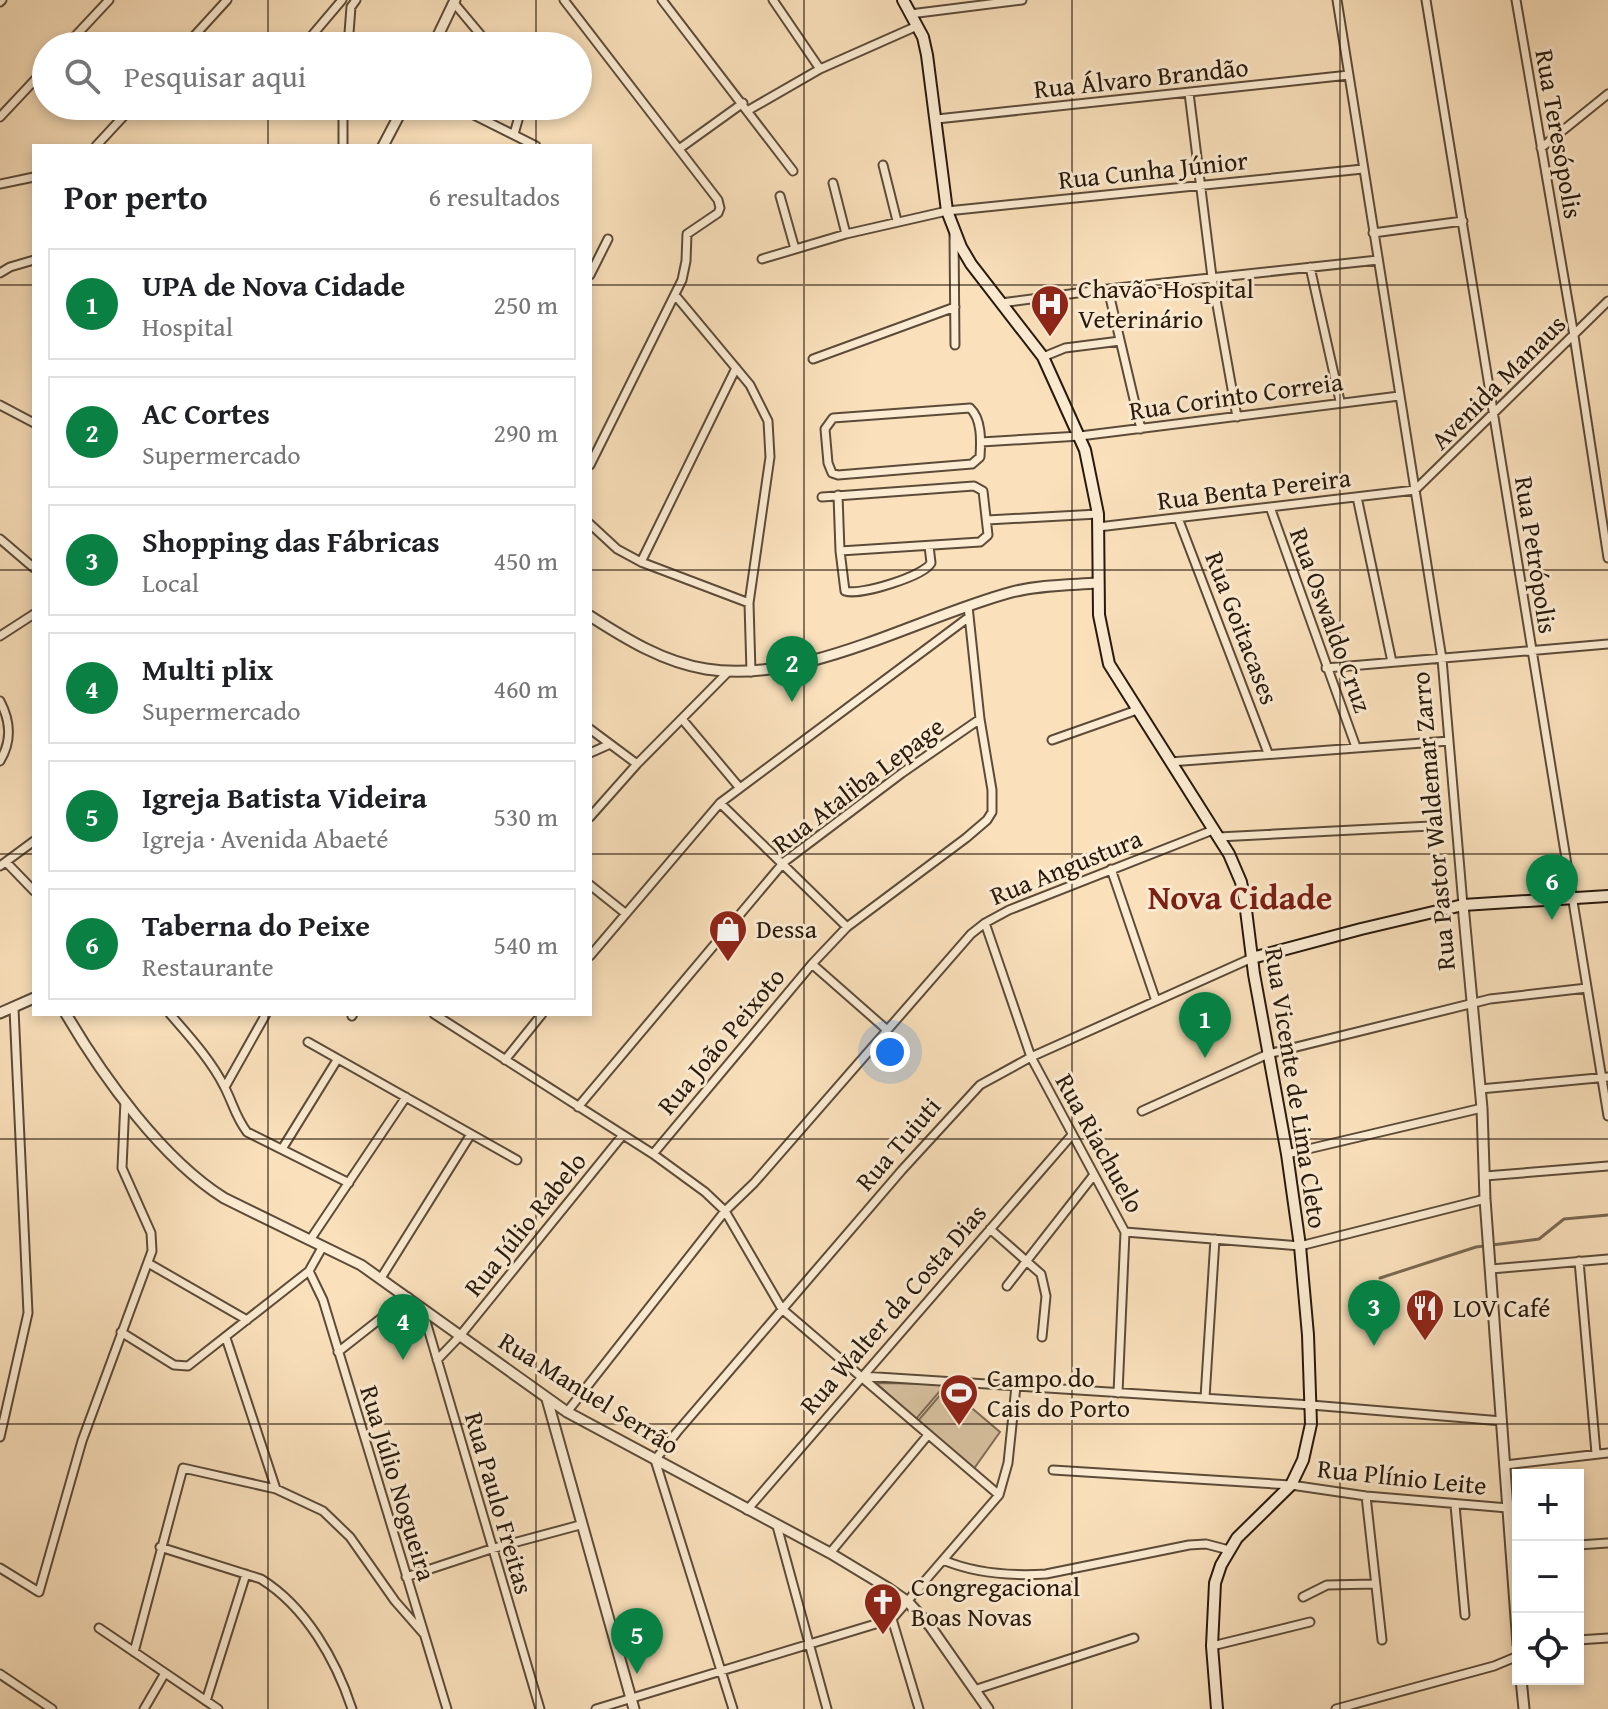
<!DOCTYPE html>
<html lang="pt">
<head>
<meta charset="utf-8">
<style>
	:root { --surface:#fff; --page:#f6f6f6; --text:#202124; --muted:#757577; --line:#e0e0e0; --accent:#0b8043 }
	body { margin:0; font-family:"Gentium Book Plus",serif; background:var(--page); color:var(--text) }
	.controls { position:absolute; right:24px; bottom:24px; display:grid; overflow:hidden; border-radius:0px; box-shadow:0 4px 12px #0003 }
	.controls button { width:72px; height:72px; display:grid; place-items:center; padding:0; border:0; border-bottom:2px solid var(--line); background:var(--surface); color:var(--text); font:40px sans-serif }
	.you { position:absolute; left:890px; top:1052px; width:28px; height:28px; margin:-20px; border:6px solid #fff; border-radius:50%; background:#1a73e8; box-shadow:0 0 0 12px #1a73e833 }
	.badge { display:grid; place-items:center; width:52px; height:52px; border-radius:50%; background:var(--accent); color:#fff; font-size:26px; font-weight:700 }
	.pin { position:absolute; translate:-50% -66px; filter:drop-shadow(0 2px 4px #0008) }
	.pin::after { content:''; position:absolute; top:42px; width:28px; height:24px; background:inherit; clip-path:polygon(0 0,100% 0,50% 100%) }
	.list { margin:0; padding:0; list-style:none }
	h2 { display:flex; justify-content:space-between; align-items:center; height:104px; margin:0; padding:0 32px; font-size:34px }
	h2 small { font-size:26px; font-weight:400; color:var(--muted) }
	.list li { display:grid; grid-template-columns:52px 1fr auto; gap:24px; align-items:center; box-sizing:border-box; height:112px; margin:0 16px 16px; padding:0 16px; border:2px solid var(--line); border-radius:0px }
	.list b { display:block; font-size:30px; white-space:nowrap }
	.list p { margin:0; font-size:26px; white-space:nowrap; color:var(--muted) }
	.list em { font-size:26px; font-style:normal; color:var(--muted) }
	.icon { flex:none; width:44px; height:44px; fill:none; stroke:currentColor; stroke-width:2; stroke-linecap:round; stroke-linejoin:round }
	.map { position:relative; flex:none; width:1608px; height:1709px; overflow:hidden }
	.search { position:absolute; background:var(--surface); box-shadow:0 4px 12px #0003; left:32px; top:32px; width:560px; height:88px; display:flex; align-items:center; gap:20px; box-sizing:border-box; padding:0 28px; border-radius:44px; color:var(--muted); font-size:30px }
	.panel { position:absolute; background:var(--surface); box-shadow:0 4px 12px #0003; left:32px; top:144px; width:560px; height:872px; border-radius:0px }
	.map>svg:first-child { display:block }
</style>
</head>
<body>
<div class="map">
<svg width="1608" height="1709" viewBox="0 0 1608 1709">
	<rect width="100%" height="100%" fill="#fae1bc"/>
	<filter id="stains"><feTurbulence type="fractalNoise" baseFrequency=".0025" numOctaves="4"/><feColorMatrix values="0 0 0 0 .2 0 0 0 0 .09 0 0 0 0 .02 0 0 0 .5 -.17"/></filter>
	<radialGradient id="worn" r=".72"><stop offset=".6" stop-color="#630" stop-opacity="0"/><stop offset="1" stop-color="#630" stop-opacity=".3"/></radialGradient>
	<path fill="#d6bf9e" stroke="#7e6c55" stroke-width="2" d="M 876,1383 L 946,1384 L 916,1419 Z
		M 947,1387 L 1000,1432 L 973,1470 L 917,1422 Z"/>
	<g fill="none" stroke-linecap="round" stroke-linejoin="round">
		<path stroke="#7a6852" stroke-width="3" d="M 1380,1278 L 1476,1247 L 1539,1239 L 1564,1219 L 1608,1215"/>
		<g stroke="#5c4b38" stroke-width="11">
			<path id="minor" d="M 564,0 L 718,200 L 720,208 L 718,213 L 687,234 L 686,261 L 682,280 L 590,465
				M 662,0 L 793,171
				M 773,0 L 820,69
				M 1337,0 L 1442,659 L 1463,905
				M 1426,0 L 1608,1116
				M 1516,0 L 1574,336 L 1608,558
				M 0,2 L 2,0
				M 454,3 L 490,46
				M 910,14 L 1022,0
				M 66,46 L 109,0
				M 185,46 L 227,0
				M 303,46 L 342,0
				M 348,46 L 351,7 L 356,0
				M 1189,93 L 1212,277 L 1237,417
				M 456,106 L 536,146
				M 747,111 L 820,69 L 917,26
				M 0,117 L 46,68
				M 937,119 L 1349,75
				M 514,134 L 522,106
				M 96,146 L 133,106
				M 343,146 L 343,106
				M 1541,148 L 1608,94
				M 679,149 L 743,103
				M 883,165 L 897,221
				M 833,183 L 846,234
				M 0,184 L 34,177
				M 780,196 L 795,249
				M 1373,233 L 1463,221
				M 954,235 L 955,345
				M 762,259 L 846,234 L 947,211 L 1363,169
				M 1310,267 L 1340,401
				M 0,273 L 10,267 L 34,260
				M 590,275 L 608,239
				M 1108,289 L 1141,429
				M 675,295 L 750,385 L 768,421 L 770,457 L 749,603 L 751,672
				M 1001,303 L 1108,289 L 1378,260
				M 1043,357 L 1065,348 L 1120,341
				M 813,359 L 955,307
				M 0,405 L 34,423
				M 970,408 C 982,419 981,441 980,457 L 972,464 L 838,475 L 832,473 L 828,463 L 825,429 L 833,418 Z
				M 981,442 L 1080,436 L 1399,396
				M 838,495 L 840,551 L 845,591 C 860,596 924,576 931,563 L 929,546
				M 822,497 L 974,486 L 983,491 L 988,535 L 980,542 L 840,551
				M 1357,497 L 1392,662
				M 1270,507 L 1356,747
				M 1178,518 L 1268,753
				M 987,520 L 1098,514
				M 590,524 L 617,549 L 641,562 L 749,603
				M 1098,527 L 1415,490 L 1608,301
				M 0,539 L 34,568
				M 641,562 L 736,368
				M 0,636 L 34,614
				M 1326,668 L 1608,644
				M 0,701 C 11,722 12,741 0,761
				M 682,719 L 739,787
				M 590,729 L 637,764
				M 1052,740 L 1137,710
				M 590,753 L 608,745
				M 1170,762 L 1449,741
				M 720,803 L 847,927
				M 590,817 L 637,764 L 728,672
				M 1218,837 L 1431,826
				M 6,862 L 34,891
				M 0,866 L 34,841
				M 1111,869 L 1156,1001
				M 590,885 L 625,913
				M 985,923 L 1031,1057 L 1125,1232 L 1118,1393
				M 590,956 L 720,803 L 969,617
				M 812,964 L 886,1029
				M 170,1014 C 189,1036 211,1060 224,1086 C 233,1103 235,1116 247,1132 L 349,1183
				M 434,1014 L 653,1154 L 705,1192 L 725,1211 L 782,1309 L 999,1495
				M 352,1016 L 353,1014
				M 308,1042 L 517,1160
				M 505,1060 L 542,1014
				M 225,1087 L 266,1014
				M 1480,1089 L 1608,1077
				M 578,1107 L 784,862 L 902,773 L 980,719
				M 1142,1111 L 1268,1054 L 1490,999 L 1587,988
				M 282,1149 L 337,1060
				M 653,1154 L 812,964 L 847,927 L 966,838 L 987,820 L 992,812 L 992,790 L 980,719 L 968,606
				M 1287,1154 L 1482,1108
				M 1485,1176 L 1608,1166
				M 990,1229 L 1041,1274 L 1046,1296 L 1042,1337
				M 1125,1232 L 1300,1246 L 1485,1199
				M 310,1240 L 406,1097
				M 1579,1261 L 1596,1453
				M 148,1263 L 247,1320
				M 1491,1269 L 1608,1259
				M 309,1271 L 323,1300 L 447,1709
				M 381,1278 L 471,1134
				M 1007,1286 L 1093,1176
				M 422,1308 L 540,1709
				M 121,1332 L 174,1365 L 188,1366 L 309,1271 L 323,1246
				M 226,1338 L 276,1489
				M 338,1352 L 408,1297
				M 437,1360 L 459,1337 L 622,1136
				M 862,1376 L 1311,1405 L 1502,1421
				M 1205,1398 L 1215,1239
				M 567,1412 L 725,1211 L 754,1183 L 971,934 L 985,923 L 1009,910 L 1213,830
				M 0,1437 L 28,1313 L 14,1009
				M 1505,1465 L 1608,1453
				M 1053,1470 L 1291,1485 L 1366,1496 L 1508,1508
				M 1366,1496 L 1382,1640
				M 1455,1505 L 1465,1615
				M 747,1510 L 1071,1136
				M 777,1526 L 827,1709
				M 1578,1545 L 1608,1543
				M 160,1547 L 261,1579 C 306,1607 336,1660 352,1709
				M 830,1553 L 928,1435
				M 943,1560 C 974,1573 1013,1576 1046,1574 L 1189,1545 L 1206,1544 L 1229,1550
				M 0,1568 L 39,1592 L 82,1441 L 152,1251 L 151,1233 L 122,1168 L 125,1101
				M 406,1577 L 491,1549 L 580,1525
				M 1303,1597 L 1327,1585 L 1375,1584
				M 892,1619 L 919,1709
				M 99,1628 L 218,1709
				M 1578,1640 L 1608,1638
				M 1212,1646 L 1310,1622
				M 134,1652 L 183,1468 L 276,1489 L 323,1511 L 350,1537 L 395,1601 L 423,1633
				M 0,1674 L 52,1709
				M 974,1690 L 1134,1638
				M 206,1701 L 246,1574
				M 144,1709 L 165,1673
				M 596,1709 L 892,1619 L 999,1495 L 1008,1463 L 1016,1386
				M 733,1709 L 655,1460 L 677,1432 L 902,1170 L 980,1085 L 1031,1057 L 1252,958
				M 1336,1709 L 1494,1666 L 1518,1656"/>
		</g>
		<g stroke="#5c4b38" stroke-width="13">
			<path id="tertiary" d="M 433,46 L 455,0
				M 383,146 L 404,106
				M 590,616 C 626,639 663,662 706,669 C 803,685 918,617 1012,592 C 1039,585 1069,585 1097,583
				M 1463,905 L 1482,1108 L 1485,1199 L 1518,1645
				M 0,1013 L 34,998
				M 66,1014 C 103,1077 162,1159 224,1198 L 361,1265 L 567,1412 L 830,1553 L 888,1588 L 908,1602 L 930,1626 L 988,1709
				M 547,1399 L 634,1709
				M 1521,1679 L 1524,1709"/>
		</g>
		<g stroke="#27190c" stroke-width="14">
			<path id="secondary" d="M 903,0 L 923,37 L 927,55 L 947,211 L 961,247 L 971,264 L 1043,357 L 1085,450 L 1098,514 L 1099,615 L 1109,664 L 1229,854 L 1241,882 L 1245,902 L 1254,974 L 1287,1154 L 1300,1246 L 1308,1335 L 1311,1424 L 1303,1460 L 1291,1485 L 1237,1538 L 1221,1565 L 1215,1583 L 1212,1646 L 1217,1709
				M 1252,958 L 1361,929 L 1463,905 L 1608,896"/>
		</g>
		<use href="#minor" stroke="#fcecd3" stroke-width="7"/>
		<use href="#tertiary" stroke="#fcecd3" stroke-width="9"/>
		<use href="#secondary" stroke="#fcecd3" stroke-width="10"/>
	</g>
	<path fill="none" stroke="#27190c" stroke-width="2" stroke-opacity="0.55" d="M 268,0 L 268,46M 536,0 L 536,46M 804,0 L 804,1709M 1072,0 L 1072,1709M 1340,0 L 1340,1709M 268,106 L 268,146M 536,106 L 536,146M 0,285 L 34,285M 590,285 L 1608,285M 0,570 L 34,570M 590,570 L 1608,570M 0,854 L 34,854M 590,854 L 1608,854M 268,1014 L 268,1709M 536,1014 L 536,1709M 0,1139 L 1608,1139M 0,1424 L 1608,1424"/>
	<defs>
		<g id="hospital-pin" transform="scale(2)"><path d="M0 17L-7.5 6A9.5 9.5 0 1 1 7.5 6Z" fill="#8f2418" stroke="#fcecd3"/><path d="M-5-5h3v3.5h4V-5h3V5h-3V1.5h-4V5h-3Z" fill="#fff"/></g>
		<g id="shop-pin" transform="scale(2)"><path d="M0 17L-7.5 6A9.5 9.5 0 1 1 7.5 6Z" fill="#8f2418" stroke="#fcecd3"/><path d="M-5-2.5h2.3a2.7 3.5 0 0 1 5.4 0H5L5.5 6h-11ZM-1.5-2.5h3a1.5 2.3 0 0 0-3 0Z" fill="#fff"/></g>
		<g id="restaurant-pin" transform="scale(2)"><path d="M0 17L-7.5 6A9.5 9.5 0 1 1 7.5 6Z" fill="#8f2418" stroke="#fcecd3"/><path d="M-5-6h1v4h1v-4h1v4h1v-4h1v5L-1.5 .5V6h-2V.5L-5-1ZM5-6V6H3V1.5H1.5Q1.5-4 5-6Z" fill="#fff"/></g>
		<g id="stadium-pin" transform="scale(2)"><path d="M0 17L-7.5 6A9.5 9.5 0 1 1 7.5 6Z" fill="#8f2418" stroke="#fcecd3"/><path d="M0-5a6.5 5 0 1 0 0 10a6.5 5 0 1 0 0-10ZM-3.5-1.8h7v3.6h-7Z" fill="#fff"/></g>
		<g id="church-pin" transform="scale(2)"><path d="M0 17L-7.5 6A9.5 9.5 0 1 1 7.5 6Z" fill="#8f2418" stroke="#fcecd3"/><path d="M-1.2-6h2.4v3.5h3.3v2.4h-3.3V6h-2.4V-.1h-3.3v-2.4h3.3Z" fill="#fff"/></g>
	</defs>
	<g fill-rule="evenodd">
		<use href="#hospital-pin" x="1050" y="304"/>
		<use href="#shop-pin" x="728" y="929"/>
		<use href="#restaurant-pin" x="1425" y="1308"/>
		<use href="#stadium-pin" x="959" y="1393"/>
		<use href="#church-pin" x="883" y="1602"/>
	</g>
	<g text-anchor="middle" stroke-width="6" stroke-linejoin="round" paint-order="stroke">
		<g font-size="26" fill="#27190c" stroke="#fcecd3">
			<text transform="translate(1141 78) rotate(-6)" y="9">Rua Álvaro Brandão</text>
			<text transform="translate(1559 134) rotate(80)" y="9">Rua Teresópolis</text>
			<text transform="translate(1153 170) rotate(-6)" y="9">Rua Cunha Júnior</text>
			<text transform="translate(1498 382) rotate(-45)" y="9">Avenida Manaus</text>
			<text transform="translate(1236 396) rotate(-8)" y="9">Rua Corinto Correia</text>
			<text transform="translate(1254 489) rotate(-7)" y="9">Rua Benta Pereira</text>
			<text transform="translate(1536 555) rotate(81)" y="9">Rua Petrópolis</text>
			<text transform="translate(1331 620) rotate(70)" y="9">Rua Oswaldo Cruz</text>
			<text transform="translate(1242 628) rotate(69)" y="9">Rua Goitacases</text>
			<text transform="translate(858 785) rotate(-37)" y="9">Rua Ataliba Lepage</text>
			<text transform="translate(1433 821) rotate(-95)" y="9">Rua Pastor Waldemar Zarro</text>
			<text transform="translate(1066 867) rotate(-22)" y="9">Rua Angustura</text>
			<text transform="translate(721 1041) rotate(-50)" y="9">Rua João Peixoto</text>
			<text transform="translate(1296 1088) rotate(81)" y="9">Rua Vicente de Lima Cleto</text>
			<text transform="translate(1100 1143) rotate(61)" y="9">Rua Riachuelo</text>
			<text transform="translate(898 1144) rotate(-49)" y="9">Rua Tuiuti</text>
			<text transform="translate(525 1224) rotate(-51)" y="9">Rua Júlio Rabelo</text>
			<text transform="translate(893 1309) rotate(-49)" y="9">Rua Walter da Costa Dias</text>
			<text transform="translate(589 1393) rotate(32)" y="9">Rua Manuel Serrão</text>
			<text transform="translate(1402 1477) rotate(6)" y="9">Rua Plínio Leite</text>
			<text transform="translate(398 1483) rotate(73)" y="9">Rua Júlio Nogueira</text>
			<text transform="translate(499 1503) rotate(74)" y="9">Rua Paulo Freitas</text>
		</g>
		<g font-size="26" fill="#27190c" stroke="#fcecd3" text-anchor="start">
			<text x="1078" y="298">Chavão Hospital<tspan x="1078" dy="30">Veterinário</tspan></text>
			<text x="756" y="938">Dessa</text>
			<text x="1453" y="1317">LOV Café</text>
			<text x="987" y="1387">Campo do<tspan x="987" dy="30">Cais do Porto</tspan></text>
			<text x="911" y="1596">Congregacional<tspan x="911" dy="30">Boas Novas</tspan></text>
		</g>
		<g font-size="34" font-weight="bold" fill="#7a1f14" stroke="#fcecd3">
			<text x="1240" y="909">Nova Cidade</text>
		</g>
	</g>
	<rect width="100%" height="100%" filter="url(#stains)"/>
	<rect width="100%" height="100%" fill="url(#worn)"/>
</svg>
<div class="controls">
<button>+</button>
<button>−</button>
<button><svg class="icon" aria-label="locate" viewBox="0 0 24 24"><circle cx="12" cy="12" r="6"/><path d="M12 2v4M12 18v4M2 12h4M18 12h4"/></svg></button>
</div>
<div class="you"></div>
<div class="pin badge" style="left:1205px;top:1058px">1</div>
<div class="pin badge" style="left:792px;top:702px">2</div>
<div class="pin badge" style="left:1374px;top:1346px">3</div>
<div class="pin badge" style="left:403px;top:1360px">4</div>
<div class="pin badge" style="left:637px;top:1674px">5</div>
<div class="pin badge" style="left:1552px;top:920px">6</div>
<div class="search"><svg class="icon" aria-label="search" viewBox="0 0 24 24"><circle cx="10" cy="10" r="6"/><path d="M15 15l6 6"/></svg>Pesquisar aqui</div>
<section class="panel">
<h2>Por perto<small>6 resultados</small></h2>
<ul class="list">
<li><span class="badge">1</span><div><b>UPA de Nova Cidade</b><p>Hospital</p></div><em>250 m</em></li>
<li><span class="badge">2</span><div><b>AC Cortes</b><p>Supermercado</p></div><em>290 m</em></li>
<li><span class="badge">3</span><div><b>Shopping das Fábricas</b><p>Local</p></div><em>450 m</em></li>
<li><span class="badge">4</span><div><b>Multi plix</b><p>Supermercado</p></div><em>460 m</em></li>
<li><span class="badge">5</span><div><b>Igreja Batista Videira</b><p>Igreja · Avenida Abaeté</p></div><em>530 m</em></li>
<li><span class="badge">6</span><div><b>Taberna do Peixe</b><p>Restaurante</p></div><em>540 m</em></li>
</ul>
</section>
</div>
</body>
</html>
